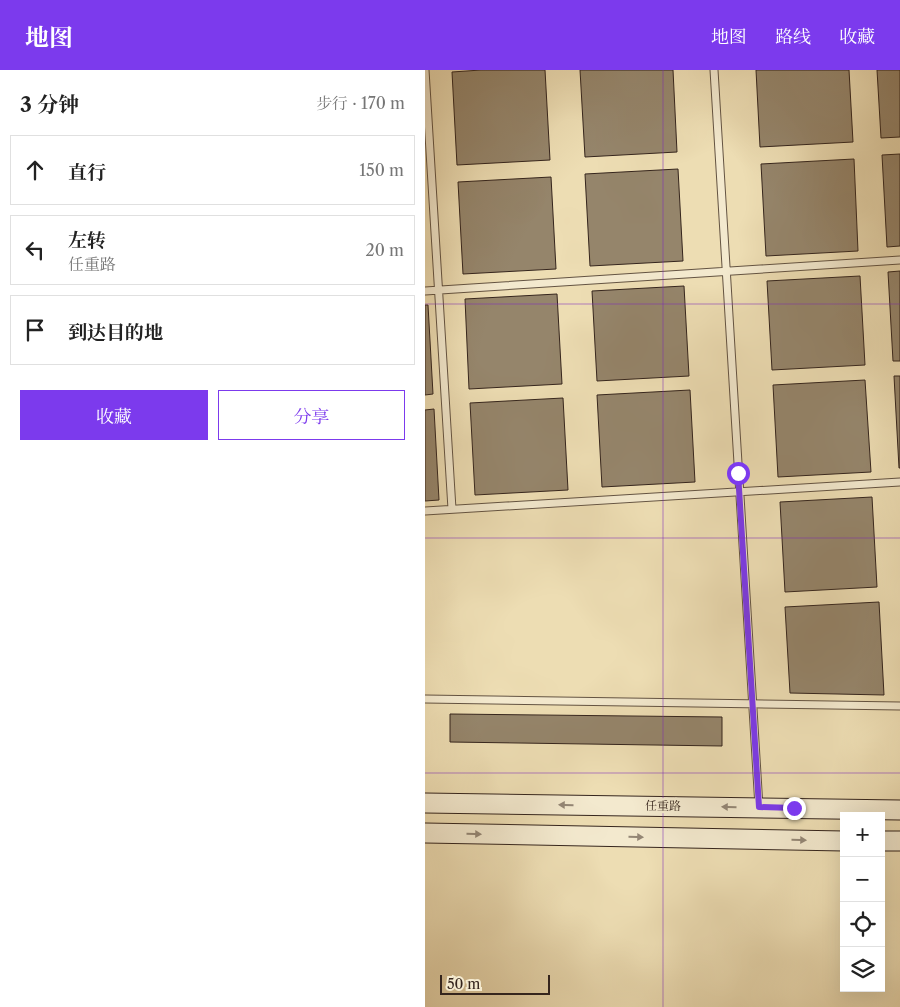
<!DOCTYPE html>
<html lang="zh">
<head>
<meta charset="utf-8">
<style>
	:root { --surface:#fff; --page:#f2f2f2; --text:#222; --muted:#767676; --line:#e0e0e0; --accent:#7c3aed }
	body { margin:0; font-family:"Libre Caslon Text","Noto Serif SC",serif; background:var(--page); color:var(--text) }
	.controls { position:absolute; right:15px; bottom:15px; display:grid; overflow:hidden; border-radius:0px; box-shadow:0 5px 20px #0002 }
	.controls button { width:45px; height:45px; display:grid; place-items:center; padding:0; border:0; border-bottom:1px solid var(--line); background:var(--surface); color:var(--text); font:25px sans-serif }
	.scale { position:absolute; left:15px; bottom:12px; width:110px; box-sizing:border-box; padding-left:5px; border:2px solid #35251d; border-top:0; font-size:14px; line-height:18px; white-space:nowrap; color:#35251d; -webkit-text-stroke:4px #f3e9ce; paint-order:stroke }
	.stop { position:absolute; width:15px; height:15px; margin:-11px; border:4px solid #7c3aed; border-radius:50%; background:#fff }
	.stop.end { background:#7c3aed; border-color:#fff; box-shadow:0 1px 5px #0008 }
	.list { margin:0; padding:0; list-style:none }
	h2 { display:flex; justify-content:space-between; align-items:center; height:65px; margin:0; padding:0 20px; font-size:21px }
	h2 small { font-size:16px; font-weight:400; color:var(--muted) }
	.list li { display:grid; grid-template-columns:32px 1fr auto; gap:15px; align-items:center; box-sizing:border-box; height:70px; margin:0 10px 10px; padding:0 10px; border:1px solid var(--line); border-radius:0px }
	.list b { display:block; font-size:19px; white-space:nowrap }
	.list p { margin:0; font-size:16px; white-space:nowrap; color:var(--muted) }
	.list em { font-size:16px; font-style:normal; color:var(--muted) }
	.actions { display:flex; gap:10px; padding:15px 20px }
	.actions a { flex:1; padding:11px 0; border:1px solid var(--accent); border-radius:0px; text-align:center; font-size:18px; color:var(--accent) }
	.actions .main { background:var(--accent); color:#fff }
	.icon { flex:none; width:28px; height:28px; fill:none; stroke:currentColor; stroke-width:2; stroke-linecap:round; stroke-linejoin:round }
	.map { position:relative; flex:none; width:475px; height:937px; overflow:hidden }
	header { display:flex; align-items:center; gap:30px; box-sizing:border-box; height:70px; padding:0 25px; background:var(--accent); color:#fff }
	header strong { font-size:24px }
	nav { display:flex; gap:28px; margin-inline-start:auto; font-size:18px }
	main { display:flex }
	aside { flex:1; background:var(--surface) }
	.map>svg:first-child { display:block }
</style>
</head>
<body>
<header>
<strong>地图</strong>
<nav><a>地图</a><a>路线</a><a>收藏</a></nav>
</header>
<main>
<aside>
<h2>3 分钟<small>步行 · 170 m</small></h2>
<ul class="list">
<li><svg class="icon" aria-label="ahead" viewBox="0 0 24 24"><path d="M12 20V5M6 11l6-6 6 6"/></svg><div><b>直行</b></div><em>150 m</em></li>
<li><svg class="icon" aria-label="left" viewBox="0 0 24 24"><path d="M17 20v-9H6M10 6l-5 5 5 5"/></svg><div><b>左转</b><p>任重路</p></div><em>20 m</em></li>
<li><svg class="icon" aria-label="arrive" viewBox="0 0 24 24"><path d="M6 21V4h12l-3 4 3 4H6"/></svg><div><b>到达目的地</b></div></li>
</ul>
<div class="actions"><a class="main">收藏</a><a>分享</a></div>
</aside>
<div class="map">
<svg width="475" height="937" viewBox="0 0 475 937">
	<rect width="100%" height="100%" fill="#edddb3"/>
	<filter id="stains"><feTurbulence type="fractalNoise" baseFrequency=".004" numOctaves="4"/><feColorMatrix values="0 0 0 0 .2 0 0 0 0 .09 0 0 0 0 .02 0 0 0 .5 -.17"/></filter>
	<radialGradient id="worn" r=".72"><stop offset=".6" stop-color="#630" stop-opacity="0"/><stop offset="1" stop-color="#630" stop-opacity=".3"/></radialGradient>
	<path fill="#95856b" stroke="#35251d" d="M 56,0 L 120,0 L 125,90 L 32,95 L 27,2 Z
		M 155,0 L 248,0 L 252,82 L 160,87 Z
		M 331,0 L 424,0 L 428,72 L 335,77 Z
		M 452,0 L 475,0 L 475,67 L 456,68 Z
		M 475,84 L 475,176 L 462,177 L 457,85 Z
		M 429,89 L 433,181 L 341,186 L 336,94 Z
		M 253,99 L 258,191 L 165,196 L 160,104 Z
		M 126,107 L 131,199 L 38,204 L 33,112 Z
		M 475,201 L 475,291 L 468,291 L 463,202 Z
		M 435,206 L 440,295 L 347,300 L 342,211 Z
		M 259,216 L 264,306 L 172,311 L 167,221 Z
		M 132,224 L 137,314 L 44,319 L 40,229 Z
		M 0,235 L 3,235 L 8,324 L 0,325 Z
		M 469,306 L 475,306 L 475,398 L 474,398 Z
		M 440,310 L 446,402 L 353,407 L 348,315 Z
		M 265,320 L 270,412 L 177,417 L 172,325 Z
		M 138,328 L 143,420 L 50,425 L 45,333 Z
		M 9,339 L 14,430 L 0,431 L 0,340 Z
		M 447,427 L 452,517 L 360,522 L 355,432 Z
		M 454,532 L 459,625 L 365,623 L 360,537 Z
		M 25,644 L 297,647 L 297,676 L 25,672 Z"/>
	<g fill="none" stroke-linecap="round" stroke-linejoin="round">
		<g stroke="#635342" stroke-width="9">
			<path id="lane" d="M 0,0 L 27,439
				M 289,0 L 334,737
				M 0,221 L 475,190
				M 0,441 L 475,412
				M 0,629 L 475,636"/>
		</g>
		<g stroke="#35251d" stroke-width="21">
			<path id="secondary" d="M 0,733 L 475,740
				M 0,763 L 419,771
				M 456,771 L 475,771"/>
		</g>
		<use href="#lane" stroke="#f3e9ce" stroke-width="7"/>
		<use href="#secondary" stroke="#f3e9ce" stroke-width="19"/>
	</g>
	<defs><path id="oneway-solid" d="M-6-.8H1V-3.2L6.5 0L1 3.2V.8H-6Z" transform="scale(1.25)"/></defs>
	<g fill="#948776">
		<use href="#oneway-solid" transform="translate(141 735) rotate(-179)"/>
		<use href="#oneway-solid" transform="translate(304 737) rotate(-179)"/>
		<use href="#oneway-solid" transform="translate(49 764) rotate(1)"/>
		<use href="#oneway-solid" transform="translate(211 767) rotate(1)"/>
		<use href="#oneway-solid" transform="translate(374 770) rotate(1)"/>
	</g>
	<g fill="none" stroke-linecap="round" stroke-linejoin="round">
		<path stroke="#7c3aed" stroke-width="6" d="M 313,403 L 334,737 L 369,738"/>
	</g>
	<path fill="none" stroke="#7b2cbf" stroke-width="1" stroke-opacity="0.55" d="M 238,0 L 238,937M 0,234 L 475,234M 0,468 L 475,468M 0,703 L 475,703"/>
	<g text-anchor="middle" stroke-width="5" stroke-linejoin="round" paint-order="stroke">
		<g font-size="12" fill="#35251d" stroke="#f3e9ce">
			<text transform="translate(238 736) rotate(1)" y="4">任重路</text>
		</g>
	</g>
	<rect width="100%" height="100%" filter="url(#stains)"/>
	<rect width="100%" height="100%" fill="url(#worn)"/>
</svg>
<div class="controls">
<button>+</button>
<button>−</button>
<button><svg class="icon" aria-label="locate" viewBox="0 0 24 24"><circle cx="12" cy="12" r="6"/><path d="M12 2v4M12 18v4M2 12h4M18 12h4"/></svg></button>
<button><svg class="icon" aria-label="layers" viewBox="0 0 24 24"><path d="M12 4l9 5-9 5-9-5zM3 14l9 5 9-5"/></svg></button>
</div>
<div class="scale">50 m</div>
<div class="stop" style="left:313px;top:403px"></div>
<div class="stop end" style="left:369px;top:738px"></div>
</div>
</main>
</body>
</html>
